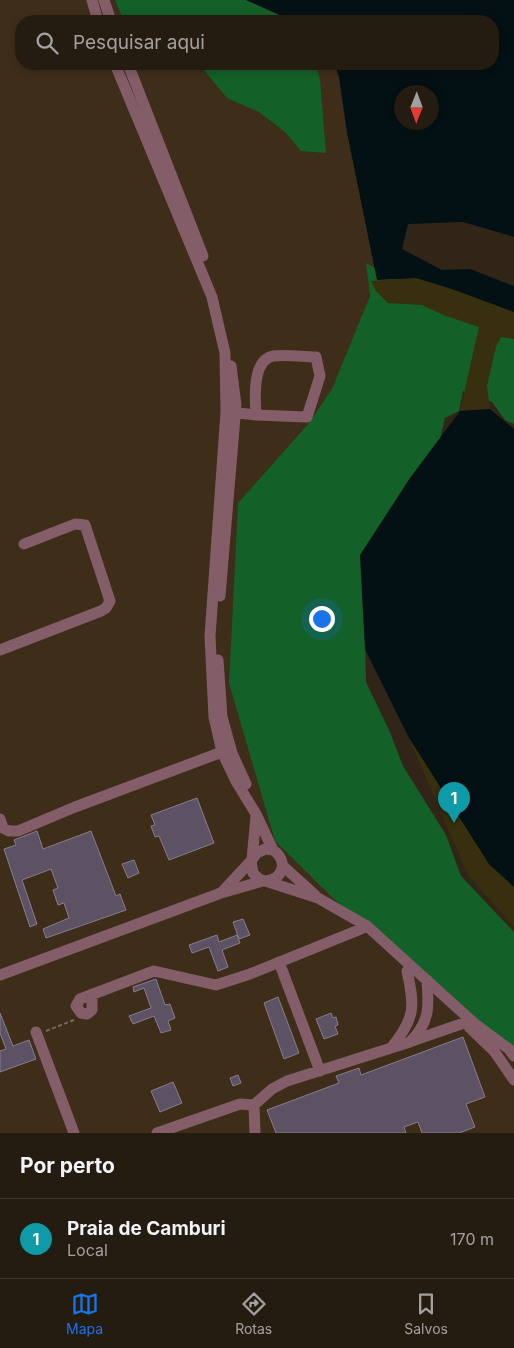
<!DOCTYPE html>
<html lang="pt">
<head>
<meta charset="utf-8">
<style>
	:root { --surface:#251c11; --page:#31291f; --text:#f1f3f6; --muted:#a3a19f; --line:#423a31; --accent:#1a73e8 }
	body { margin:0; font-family:Inter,sans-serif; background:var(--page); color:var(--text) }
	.compass { position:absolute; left:394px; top:85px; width:45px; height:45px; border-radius:50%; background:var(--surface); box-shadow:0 2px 8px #0003; rotate:181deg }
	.you { position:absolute; left:321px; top:618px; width:18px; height:18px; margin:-12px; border:4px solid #fff; border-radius:50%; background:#1a73e8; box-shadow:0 0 0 8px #1a73e833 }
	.badge { display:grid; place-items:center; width:32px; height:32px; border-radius:50%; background:var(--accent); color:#fff; font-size:16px; font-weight:700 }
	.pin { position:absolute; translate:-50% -41px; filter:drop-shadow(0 1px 2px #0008) }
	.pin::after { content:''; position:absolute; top:26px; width:18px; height:15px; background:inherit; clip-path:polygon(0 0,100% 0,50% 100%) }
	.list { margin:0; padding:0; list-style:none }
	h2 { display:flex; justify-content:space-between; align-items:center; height:65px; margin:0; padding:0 20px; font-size:21px }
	h2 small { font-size:16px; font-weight:400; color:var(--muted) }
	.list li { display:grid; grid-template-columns:32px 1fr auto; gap:15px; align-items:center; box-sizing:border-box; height:80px; padding:0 20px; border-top:1px solid var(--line) }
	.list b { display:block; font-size:19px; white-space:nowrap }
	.list p { margin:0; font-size:16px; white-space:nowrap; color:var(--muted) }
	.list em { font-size:16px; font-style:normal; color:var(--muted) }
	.icon { flex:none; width:28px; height:28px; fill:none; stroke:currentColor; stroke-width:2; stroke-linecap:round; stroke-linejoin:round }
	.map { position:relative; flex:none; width:514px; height:1133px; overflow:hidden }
	.search { position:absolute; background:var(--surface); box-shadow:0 2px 8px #0003; left:15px; right:15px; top:15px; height:55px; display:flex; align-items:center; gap:12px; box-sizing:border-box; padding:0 18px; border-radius:20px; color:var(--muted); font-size:19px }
	.sheet { height:145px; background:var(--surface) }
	nav { display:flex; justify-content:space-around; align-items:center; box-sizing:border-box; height:70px; border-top:1px solid var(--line); background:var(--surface); font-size:14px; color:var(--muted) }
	nav a { display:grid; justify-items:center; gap:2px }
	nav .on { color:var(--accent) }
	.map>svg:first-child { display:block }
</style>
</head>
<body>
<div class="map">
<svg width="514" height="1133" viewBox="0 0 514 1133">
	<rect width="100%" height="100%" fill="#312517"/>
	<path fill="#3e2d19" d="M 0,0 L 246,0 L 293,21 L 21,21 L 21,64 L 335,64 L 339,77 L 347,132 L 377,280 L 371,281 L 362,341 L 275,483 L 514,1049 L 514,1133 L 0,1133 Z"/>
	<path fill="#136028" d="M 115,0 L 246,0 L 293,21 L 124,21 Z
		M 194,64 L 315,64 L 320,79 L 326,153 L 301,151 L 285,132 L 259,112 L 227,98 L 203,69 Z
		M 366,263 L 415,290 L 514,320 L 514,424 L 505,420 L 492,402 L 463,391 L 459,411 L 445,418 L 438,448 L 369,557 L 362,594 L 365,639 L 366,682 L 389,730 L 403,766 L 446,835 L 461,876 L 514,932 L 514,1056 L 414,964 L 336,901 L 275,841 L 229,683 L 238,503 L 309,423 L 332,389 L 370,296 Z"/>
	<path fill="#372f0e" d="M 416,278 L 452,289 L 514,312 L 514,339 L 501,337 L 496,347 L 487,386 L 490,409 L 460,411 L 479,327 L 446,316 L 421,305 L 388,303 L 376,291 L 371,281 Z
		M 408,736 L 489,864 L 514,887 L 514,927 L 468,875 Z"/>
	<path fill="#031014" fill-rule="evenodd" d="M 246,0 L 514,0 L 514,237 L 463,222 L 408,224 L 402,249 L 442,270 L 470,269 L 514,286 L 514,312 L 452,289 L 416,278 L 377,280 L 347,132 L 339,77 L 335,64 L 493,64 L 493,21 L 293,21 ZM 402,92 L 432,92 L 432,122 L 402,122 Z
		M 490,409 L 514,429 L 514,887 L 489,864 L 408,736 L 365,649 L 360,555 L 410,478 L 460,411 Z"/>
	<path fill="#5d5263" stroke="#887c8e" d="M 197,798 L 214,843 L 169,860 L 159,836 L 155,837 L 151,826 L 155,825 L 151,815 Z
		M 37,831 L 43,849 L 91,831 L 116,896 L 120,894 L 126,910 L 46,938 L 43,929 L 69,918 L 64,903 L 58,905 L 53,890 L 58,888 L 51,869 L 22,880 L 37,924 L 30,927 L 4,849 L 16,845 L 14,840 Z
		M 134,860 L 139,873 L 128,878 L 122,864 Z
		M 243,919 L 250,935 L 239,939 L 233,922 Z
		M 217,935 L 219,942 L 237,935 L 240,943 L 222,950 L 228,967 L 218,971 L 209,947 L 192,953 L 189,945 Z
		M 156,979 L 165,1005 L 170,1004 L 175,1018 L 168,1021 L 171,1030 L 161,1033 L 154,1016 L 133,1024 L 129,1016 L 151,1008 L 144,988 L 134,992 L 133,987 Z
		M 278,997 L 299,1053 L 284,1059 L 264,1003 Z
		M 0,1013 L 13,1046 L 29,1040 L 36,1059 L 0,1072 L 0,1051 L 6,1049 L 0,1033 Z
		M 331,1013 L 333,1018 L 336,1017 L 338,1025 L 335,1026 L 338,1034 L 324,1039 L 316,1019 Z
		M 463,1037 L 485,1097 L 466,1104 L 475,1127 L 459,1133 L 422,1133 L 418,1122 L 404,1127 L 406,1133 L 276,1133 L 267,1110 L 339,1083 L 336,1076 L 359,1068 L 361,1075 Z
		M 238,1075 L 241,1083 L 233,1086 L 230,1078 Z
		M 173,1082 L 182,1103 L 160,1112 L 151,1091 Z"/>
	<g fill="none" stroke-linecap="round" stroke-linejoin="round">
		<path stroke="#766b5f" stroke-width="2" stroke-dasharray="4 2.5" stroke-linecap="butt" d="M 46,1031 L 74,1020"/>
		<path stroke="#835d68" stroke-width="11" d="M 92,0 L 98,21
			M 104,0 L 111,21
			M 115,64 L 212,297 L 225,353 L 226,412 L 210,636 L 214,717 L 222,752 L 237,783 L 256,814 L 273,850 C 288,860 284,879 266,881
			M 128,64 L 203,256
			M 230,412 L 256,415 L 307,417 L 320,376 L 316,357 C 303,357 287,354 273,356 C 252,360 255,399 256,415
			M 220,596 L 236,405 L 231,366
			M 0,650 L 101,611 L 106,608 L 110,601 L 85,525 L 75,524 L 24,544
			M 218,660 L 222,717 L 232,753 L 246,784
			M 0,819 L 3,828 L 9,831 L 18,831 L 75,807 L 222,752
			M 252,859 L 256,816
			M 251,861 L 253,873 L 259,879 L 318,898 L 367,926 L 475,1024 L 509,1049 L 514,1056
			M 283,866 L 315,895
			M 222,892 L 251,861 L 257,853 L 265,849 L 273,850
			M 279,962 L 320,1071
			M 0,975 L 221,893 L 263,881
			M 92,994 L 92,1010 L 87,1014 L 81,1013 L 76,1006 L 80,999 L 154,971 L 216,985 L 250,974 L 361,929
			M 469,1027 L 494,1051 L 514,1080
			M 36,1032 L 74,1133
			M 412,1041 L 464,1023
			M 392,1047 C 415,1018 415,1007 407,971
			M 157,1133 L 240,1104 L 254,1105
			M 255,1133 L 254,1105 L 272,1089 L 287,1081 L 410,1042 C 430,1022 429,1007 427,980"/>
	</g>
</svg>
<svg class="compass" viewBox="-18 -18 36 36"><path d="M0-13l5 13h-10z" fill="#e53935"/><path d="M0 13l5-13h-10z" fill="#a3a19f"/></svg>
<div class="you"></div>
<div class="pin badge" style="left:454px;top:823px;background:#0f9aa8">1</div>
<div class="search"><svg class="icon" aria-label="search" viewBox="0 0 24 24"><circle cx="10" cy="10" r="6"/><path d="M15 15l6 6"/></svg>Pesquisar aqui</div>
</div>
<section class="sheet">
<h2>Por perto<small></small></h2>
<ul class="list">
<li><span class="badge" style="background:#0f9aa8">1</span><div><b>Praia de Camburi</b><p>Local</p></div><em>170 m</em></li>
</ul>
</section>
<nav>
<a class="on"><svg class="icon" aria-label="map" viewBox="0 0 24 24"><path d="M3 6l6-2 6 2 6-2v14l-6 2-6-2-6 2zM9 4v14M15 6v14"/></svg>Mapa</a>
<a><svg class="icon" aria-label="directions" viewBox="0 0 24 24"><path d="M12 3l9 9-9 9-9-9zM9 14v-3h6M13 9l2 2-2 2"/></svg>Rotas</a>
<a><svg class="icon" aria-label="saved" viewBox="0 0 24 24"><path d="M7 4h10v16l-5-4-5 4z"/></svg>Salvos</a>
</nav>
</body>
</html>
